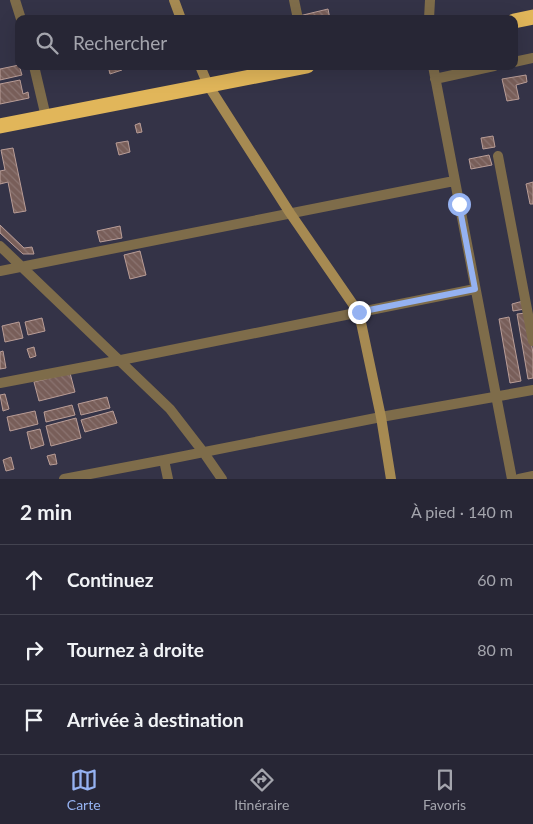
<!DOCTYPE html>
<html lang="fr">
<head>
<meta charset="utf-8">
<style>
	:root { --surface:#272635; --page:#2f2e3d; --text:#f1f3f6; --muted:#a4a5ad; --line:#434350; --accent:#95b2f1 }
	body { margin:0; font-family:Lato,sans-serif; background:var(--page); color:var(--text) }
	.stop { position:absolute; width:15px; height:15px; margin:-11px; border:4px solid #95b2f1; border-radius:50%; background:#fff }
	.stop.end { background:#95b2f1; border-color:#fff; box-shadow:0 1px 5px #0008 }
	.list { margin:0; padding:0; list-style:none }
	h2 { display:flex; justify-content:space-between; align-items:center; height:65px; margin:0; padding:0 20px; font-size:21px }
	h2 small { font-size:16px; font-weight:400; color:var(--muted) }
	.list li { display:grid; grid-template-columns:32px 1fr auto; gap:15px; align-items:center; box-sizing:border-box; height:70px; padding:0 20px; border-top:1px solid var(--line) }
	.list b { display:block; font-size:19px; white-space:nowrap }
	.list em { font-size:16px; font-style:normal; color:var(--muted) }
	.icon { flex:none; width:28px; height:28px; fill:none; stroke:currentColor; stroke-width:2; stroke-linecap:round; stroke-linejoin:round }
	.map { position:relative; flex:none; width:533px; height:479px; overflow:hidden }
	.search { position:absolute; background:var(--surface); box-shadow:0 5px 20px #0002; left:15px; right:15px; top:15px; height:55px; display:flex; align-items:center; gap:12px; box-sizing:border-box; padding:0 18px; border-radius:10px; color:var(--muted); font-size:19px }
	.sheet { height:275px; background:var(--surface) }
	nav { display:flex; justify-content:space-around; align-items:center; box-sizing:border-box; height:70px; border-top:1px solid var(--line); background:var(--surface); font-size:14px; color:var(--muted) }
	nav a { display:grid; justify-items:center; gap:2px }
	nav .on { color:var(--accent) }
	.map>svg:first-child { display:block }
</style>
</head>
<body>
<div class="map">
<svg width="533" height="479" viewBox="0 0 533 479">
	<defs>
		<pattern id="building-back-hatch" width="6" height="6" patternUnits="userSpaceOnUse" patternTransform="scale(1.25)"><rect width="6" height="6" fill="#785e59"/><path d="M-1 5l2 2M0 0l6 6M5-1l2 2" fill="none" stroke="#8b7471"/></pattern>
	</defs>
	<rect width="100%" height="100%" fill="#343347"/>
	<path fill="url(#building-back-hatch)" stroke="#b99d97" d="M 328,9 L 330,19 L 299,19 L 299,16 Z
		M 19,65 L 22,75 L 0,80 L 0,69 Z
		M 108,66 L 121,66 L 122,70 L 110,74 Z
		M 526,75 L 527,82 L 516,85 L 519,99 L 507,101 L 502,79 Z
		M 20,80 L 23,94 L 28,92 L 29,98 L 0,104 L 0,84 Z
		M 140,123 L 142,132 L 137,133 L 135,125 Z
		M 493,136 L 495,147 L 483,149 L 481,138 Z
		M 128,141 L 130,152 L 119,155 L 116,143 Z
		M 13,148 L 26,211 L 14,213 L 8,182 L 0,184 L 0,171 L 5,170 L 1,150 Z
		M 489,155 L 492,165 L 471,169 L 469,159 Z
		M 533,182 L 533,204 L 530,204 L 526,184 Z
		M 0,225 L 24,248 L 32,247 L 34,254 L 23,254 L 0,233 Z
		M 120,226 L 122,238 L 100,242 L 97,231 Z
		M 140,251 L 146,275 L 130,279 L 124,255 Z
		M 523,301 L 525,309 L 513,311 L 512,304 Z
		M 526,313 L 533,353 L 533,378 L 528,379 L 517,314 Z
		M 509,317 L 521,381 L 510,383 L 499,319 Z
		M 42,318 L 45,331 L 28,335 L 25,322 Z
		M 19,322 L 23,338 L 5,342 L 2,326 Z
		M 34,347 L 36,356 L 30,358 L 27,349 Z
		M 3,351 L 6,368 L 0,369 L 0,352 Z
		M 70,373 L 75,392 L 39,401 L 34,382 Z
		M 5,394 L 9,409 L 3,411 L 0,395 Z
		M 107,397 L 110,408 L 81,415 L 78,404 Z
		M 72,405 L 75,415 L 46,422 L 44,412 Z
		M 35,411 L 38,424 L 10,431 L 7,417 Z
		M 113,411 L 117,423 L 85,432 L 81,420 Z
		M 76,418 L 81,438 L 51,446 L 46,426 Z
		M 40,429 L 44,445 L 31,449 L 27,432 Z
		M 55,454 L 57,464 L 50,465 L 47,456 Z
		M 11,457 L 14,469 L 6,471 L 3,460 Z"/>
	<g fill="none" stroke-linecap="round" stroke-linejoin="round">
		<path stroke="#7e6c4a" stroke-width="10" d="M 15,0 L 21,19
			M 294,0 L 298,19
			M 429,19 L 430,0
			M 514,62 L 533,58
			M 34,66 L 46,117
			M 433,66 L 512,479
			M 435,79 L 494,66
			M 498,156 L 533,341
			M 0,246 L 170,409 L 204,453 L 222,479
			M 0,271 L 454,181
			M 0,383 L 121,360 L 475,289
			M 164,460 L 168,479
			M 64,479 L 164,460 L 381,417 L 533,390
			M 519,479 L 533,476"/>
		<path stroke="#a68a52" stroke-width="10" d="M 174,0 L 181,19
			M 200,66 L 208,85 L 290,213 L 359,313 L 381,417 L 391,479"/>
		<path stroke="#e1b65a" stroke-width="15" d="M 514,21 L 533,17
			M 0,126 L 307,66"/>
	</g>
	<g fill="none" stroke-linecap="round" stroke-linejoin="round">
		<path stroke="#95b2f1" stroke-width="6" d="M 359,312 L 475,289 L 459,204"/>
	</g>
</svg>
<div class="stop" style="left:459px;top:204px"></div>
<div class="stop end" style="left:359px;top:312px"></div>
<div class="search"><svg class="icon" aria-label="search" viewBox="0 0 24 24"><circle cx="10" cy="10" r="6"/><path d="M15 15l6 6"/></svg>Rechercher</div>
</div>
<section class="sheet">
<h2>2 min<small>À pied · 140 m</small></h2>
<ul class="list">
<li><svg class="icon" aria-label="ahead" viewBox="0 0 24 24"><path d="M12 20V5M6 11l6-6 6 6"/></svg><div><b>Continuez</b></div><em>60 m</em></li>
<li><svg class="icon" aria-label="right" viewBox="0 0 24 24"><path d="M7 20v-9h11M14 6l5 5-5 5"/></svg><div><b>Tournez à droite</b></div><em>80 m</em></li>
<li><svg class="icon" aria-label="arrive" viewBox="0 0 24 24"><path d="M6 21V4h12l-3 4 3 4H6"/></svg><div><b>Arrivée à destination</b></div></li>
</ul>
</section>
<nav>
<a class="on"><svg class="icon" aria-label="map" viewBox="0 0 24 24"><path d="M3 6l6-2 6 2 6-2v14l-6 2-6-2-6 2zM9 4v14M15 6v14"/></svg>Carte</a>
<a><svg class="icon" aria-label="directions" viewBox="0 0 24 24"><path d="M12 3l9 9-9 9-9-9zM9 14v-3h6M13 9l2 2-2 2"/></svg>Itinéraire</a>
<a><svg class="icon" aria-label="saved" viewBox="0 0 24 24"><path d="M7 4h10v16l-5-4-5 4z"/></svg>Favoris</a>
</nav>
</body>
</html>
